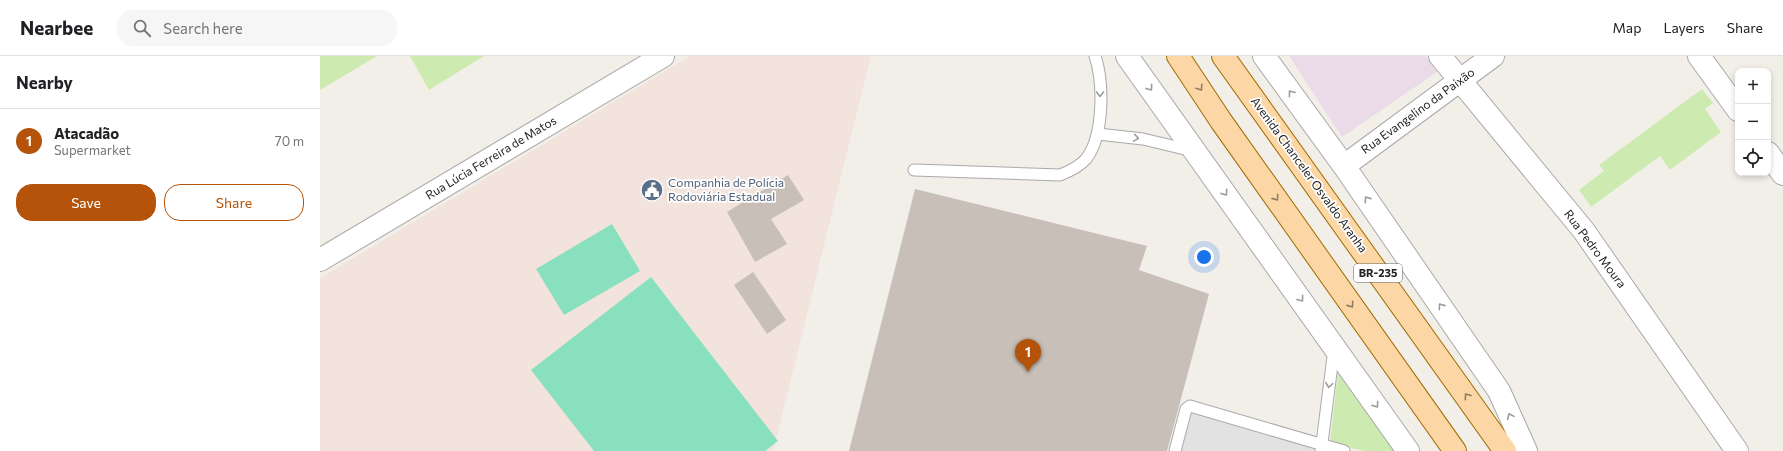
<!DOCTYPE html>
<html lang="en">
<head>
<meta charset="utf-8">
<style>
	:root { --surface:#fff; --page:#f6f6f6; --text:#202124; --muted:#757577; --line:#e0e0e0; --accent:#b45309 }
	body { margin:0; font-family:Commissioner,sans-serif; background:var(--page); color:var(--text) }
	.controls { position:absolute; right:12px; top:12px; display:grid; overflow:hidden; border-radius:8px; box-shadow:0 2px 6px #0003 }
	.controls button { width:36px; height:36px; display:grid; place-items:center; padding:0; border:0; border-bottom:1px solid var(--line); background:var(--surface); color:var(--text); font:20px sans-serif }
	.you { position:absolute; left:884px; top:201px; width:14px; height:14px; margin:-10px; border:3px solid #fff; border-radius:50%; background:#1a73e8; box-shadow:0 0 0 6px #1a73e833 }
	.badge { display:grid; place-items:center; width:26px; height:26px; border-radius:50%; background:var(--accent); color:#fff; font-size:13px; font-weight:700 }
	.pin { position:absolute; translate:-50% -33px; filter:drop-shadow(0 1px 2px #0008) }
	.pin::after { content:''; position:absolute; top:21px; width:14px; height:12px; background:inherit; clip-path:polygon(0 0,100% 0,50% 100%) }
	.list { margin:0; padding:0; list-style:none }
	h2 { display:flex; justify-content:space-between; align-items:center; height:52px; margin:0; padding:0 16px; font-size:17px }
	h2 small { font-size:13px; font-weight:400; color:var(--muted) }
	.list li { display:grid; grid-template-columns:26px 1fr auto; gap:12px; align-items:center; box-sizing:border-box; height:64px; padding:0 16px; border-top:1px solid var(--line) }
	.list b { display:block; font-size:15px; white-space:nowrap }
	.list p { margin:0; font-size:13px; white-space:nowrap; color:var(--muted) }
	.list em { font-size:13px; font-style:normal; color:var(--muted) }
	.actions { display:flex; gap:8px; padding:12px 16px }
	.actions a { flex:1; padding:9px 0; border:1px solid var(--accent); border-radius:16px; text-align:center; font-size:14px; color:var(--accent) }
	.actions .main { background:var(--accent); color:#fff }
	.icon { flex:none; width:22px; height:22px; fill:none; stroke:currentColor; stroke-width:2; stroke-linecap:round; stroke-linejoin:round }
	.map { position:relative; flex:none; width:1463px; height:395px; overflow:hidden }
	header { display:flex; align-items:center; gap:24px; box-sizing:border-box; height:56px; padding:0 20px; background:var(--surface); border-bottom:1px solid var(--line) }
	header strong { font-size:19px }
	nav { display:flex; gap:22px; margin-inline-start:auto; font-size:14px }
	.search { width:280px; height:36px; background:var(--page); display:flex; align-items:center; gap:10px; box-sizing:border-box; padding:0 14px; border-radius:16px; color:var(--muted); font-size:15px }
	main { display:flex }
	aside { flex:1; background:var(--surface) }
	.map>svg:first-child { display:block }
</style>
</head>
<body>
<header>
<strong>Nearbee</strong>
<div class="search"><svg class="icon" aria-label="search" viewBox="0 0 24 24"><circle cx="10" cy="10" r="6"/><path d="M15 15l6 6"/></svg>Search here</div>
<nav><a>Map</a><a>Layers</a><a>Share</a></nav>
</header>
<main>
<aside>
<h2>Nearby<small></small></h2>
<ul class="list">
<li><span class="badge">1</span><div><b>Atacadão</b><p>Supermarket</p></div><em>70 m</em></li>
</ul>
<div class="actions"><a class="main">Save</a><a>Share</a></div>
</aside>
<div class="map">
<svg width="1463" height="395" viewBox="0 0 1463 395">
	<rect width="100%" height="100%" fill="#f2efe9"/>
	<path fill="#ebdbe8" d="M 969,0 L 1106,0 L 1117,16 L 1022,81 Z"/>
	<path fill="#f3e3dd" d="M 370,0 L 551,0 L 453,395 L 0,395 L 0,222 Z"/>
	<path fill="#cdebb0" d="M 0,0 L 57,0 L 0,34 Z
		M 90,0 L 164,0 L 109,34 Z
		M 1382,33 L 1393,47 L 1385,53 L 1401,76 L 1350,114 L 1340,100 L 1271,151 L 1259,134 L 1284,115 L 1279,109 Z
		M 1019,307 L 1080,395 L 1044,395 L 1010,387 Z"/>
	<path fill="#88e0be" d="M 292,168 L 320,215 L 244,259 L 216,213 Z
		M 331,221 L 458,385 L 445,395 L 274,395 L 211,314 Z"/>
	<path fill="#e2e2e2" d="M 868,354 L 1013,395 L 857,395 Z"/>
	<path fill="#c7bfb8" d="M 468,119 L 484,144 L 451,163 L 467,188 L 435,206 L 407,156 Z
		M 595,133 L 827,190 L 819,214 L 889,238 L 847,395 L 529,395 Z
		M 433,216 L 466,264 L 447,278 L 414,229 Z"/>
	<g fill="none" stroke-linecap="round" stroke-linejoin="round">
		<g stroke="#a9a9a9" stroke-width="13">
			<path id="lane" d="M 778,78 L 823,83 L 873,95
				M 594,114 L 740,119 C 750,115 759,111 766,103 C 784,80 784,27 775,0
				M 855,395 L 866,353 L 870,350 L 1024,395
				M 1001,395 L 1014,293"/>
		</g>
		<g stroke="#a9a9a9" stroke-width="24">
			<path id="street" d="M 807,0 L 1088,395
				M 944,0 L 1024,110 L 1179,335 L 1206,395
				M 1120,0 L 1264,175 L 1417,395
				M 1379,0 L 1418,54
				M 1448,97 L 1463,118
				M 1024,110 L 1173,0
				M 0,204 L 343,0"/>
		</g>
		<g stroke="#a06b00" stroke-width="24">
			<path id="primary" d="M 858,0 L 901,65 L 1135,395
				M 903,0 L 1185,395"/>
		</g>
		<use href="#lane" stroke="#fff" stroke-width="11"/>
		<use href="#street" stroke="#fff" stroke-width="22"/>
		<use href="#primary" stroke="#fcd6a4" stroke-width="22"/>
	</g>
	<defs><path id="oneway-chevron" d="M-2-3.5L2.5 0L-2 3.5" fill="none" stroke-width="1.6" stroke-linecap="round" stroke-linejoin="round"/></defs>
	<g stroke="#9c9c9c">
		<use href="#oneway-chevron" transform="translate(830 32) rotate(54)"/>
		<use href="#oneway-chevron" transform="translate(971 37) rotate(-126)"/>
		<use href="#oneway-chevron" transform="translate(780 38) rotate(90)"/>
		<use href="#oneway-chevron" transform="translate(816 82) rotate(9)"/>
		<use href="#oneway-chevron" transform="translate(905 137) rotate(54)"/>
		<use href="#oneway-chevron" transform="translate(1047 143) rotate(-125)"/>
		<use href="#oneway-chevron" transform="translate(981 243) rotate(54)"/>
		<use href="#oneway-chevron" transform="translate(1121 250) rotate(-125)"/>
		<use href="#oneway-chevron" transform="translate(1009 329) rotate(98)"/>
		<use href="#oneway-chevron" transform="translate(1056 349) rotate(55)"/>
		<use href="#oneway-chevron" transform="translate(1190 360) rotate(-114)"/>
	</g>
	<g stroke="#8f7c63">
		<use href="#oneway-chevron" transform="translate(880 32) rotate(56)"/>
		<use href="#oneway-chevron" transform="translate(956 142) rotate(55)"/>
		<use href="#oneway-chevron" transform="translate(1031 249) rotate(55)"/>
		<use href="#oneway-chevron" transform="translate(1147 340) rotate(-126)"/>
	</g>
	<defs>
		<g id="civic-disc" transform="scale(1.15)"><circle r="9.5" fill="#5c6f8a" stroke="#fff"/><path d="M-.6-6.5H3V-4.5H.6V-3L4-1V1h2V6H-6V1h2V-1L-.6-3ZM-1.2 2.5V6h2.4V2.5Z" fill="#fff"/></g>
	</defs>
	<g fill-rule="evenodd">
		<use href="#civic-disc" x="332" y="134"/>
	</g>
	<g text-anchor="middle" stroke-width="3.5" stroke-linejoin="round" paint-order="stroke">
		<rect fill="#fff" stroke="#646464" stroke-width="1" x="1034" y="208" width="48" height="18" rx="3"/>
		<g font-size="11" font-weight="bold" fill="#222">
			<text x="1058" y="221">BR-235</text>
		</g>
		<g font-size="12" fill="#222" stroke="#fff">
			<text transform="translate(1098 55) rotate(-36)" y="4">Rua Evangelino da Paixão</text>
			<text transform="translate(171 102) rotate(-31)" y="4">Rua Lúcia Ferreira de Matos</text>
			<text transform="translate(989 119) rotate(54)" y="4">Avenida Chanceler Osvaldo Aranha</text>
			<text transform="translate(1275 193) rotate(53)" y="4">Rua Pedro Moura</text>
		</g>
		<g font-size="12" fill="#4e5e75" stroke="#fff" text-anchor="start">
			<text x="348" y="131">Companhia de Polícia<tspan x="348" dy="14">Rodoviária Estadual</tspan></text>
		</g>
	</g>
</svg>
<div class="controls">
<button>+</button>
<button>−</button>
<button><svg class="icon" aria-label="locate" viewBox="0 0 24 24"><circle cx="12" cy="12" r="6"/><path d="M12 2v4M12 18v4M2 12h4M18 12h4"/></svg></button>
</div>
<div class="you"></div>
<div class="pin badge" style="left:708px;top:316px">1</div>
</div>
</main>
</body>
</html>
